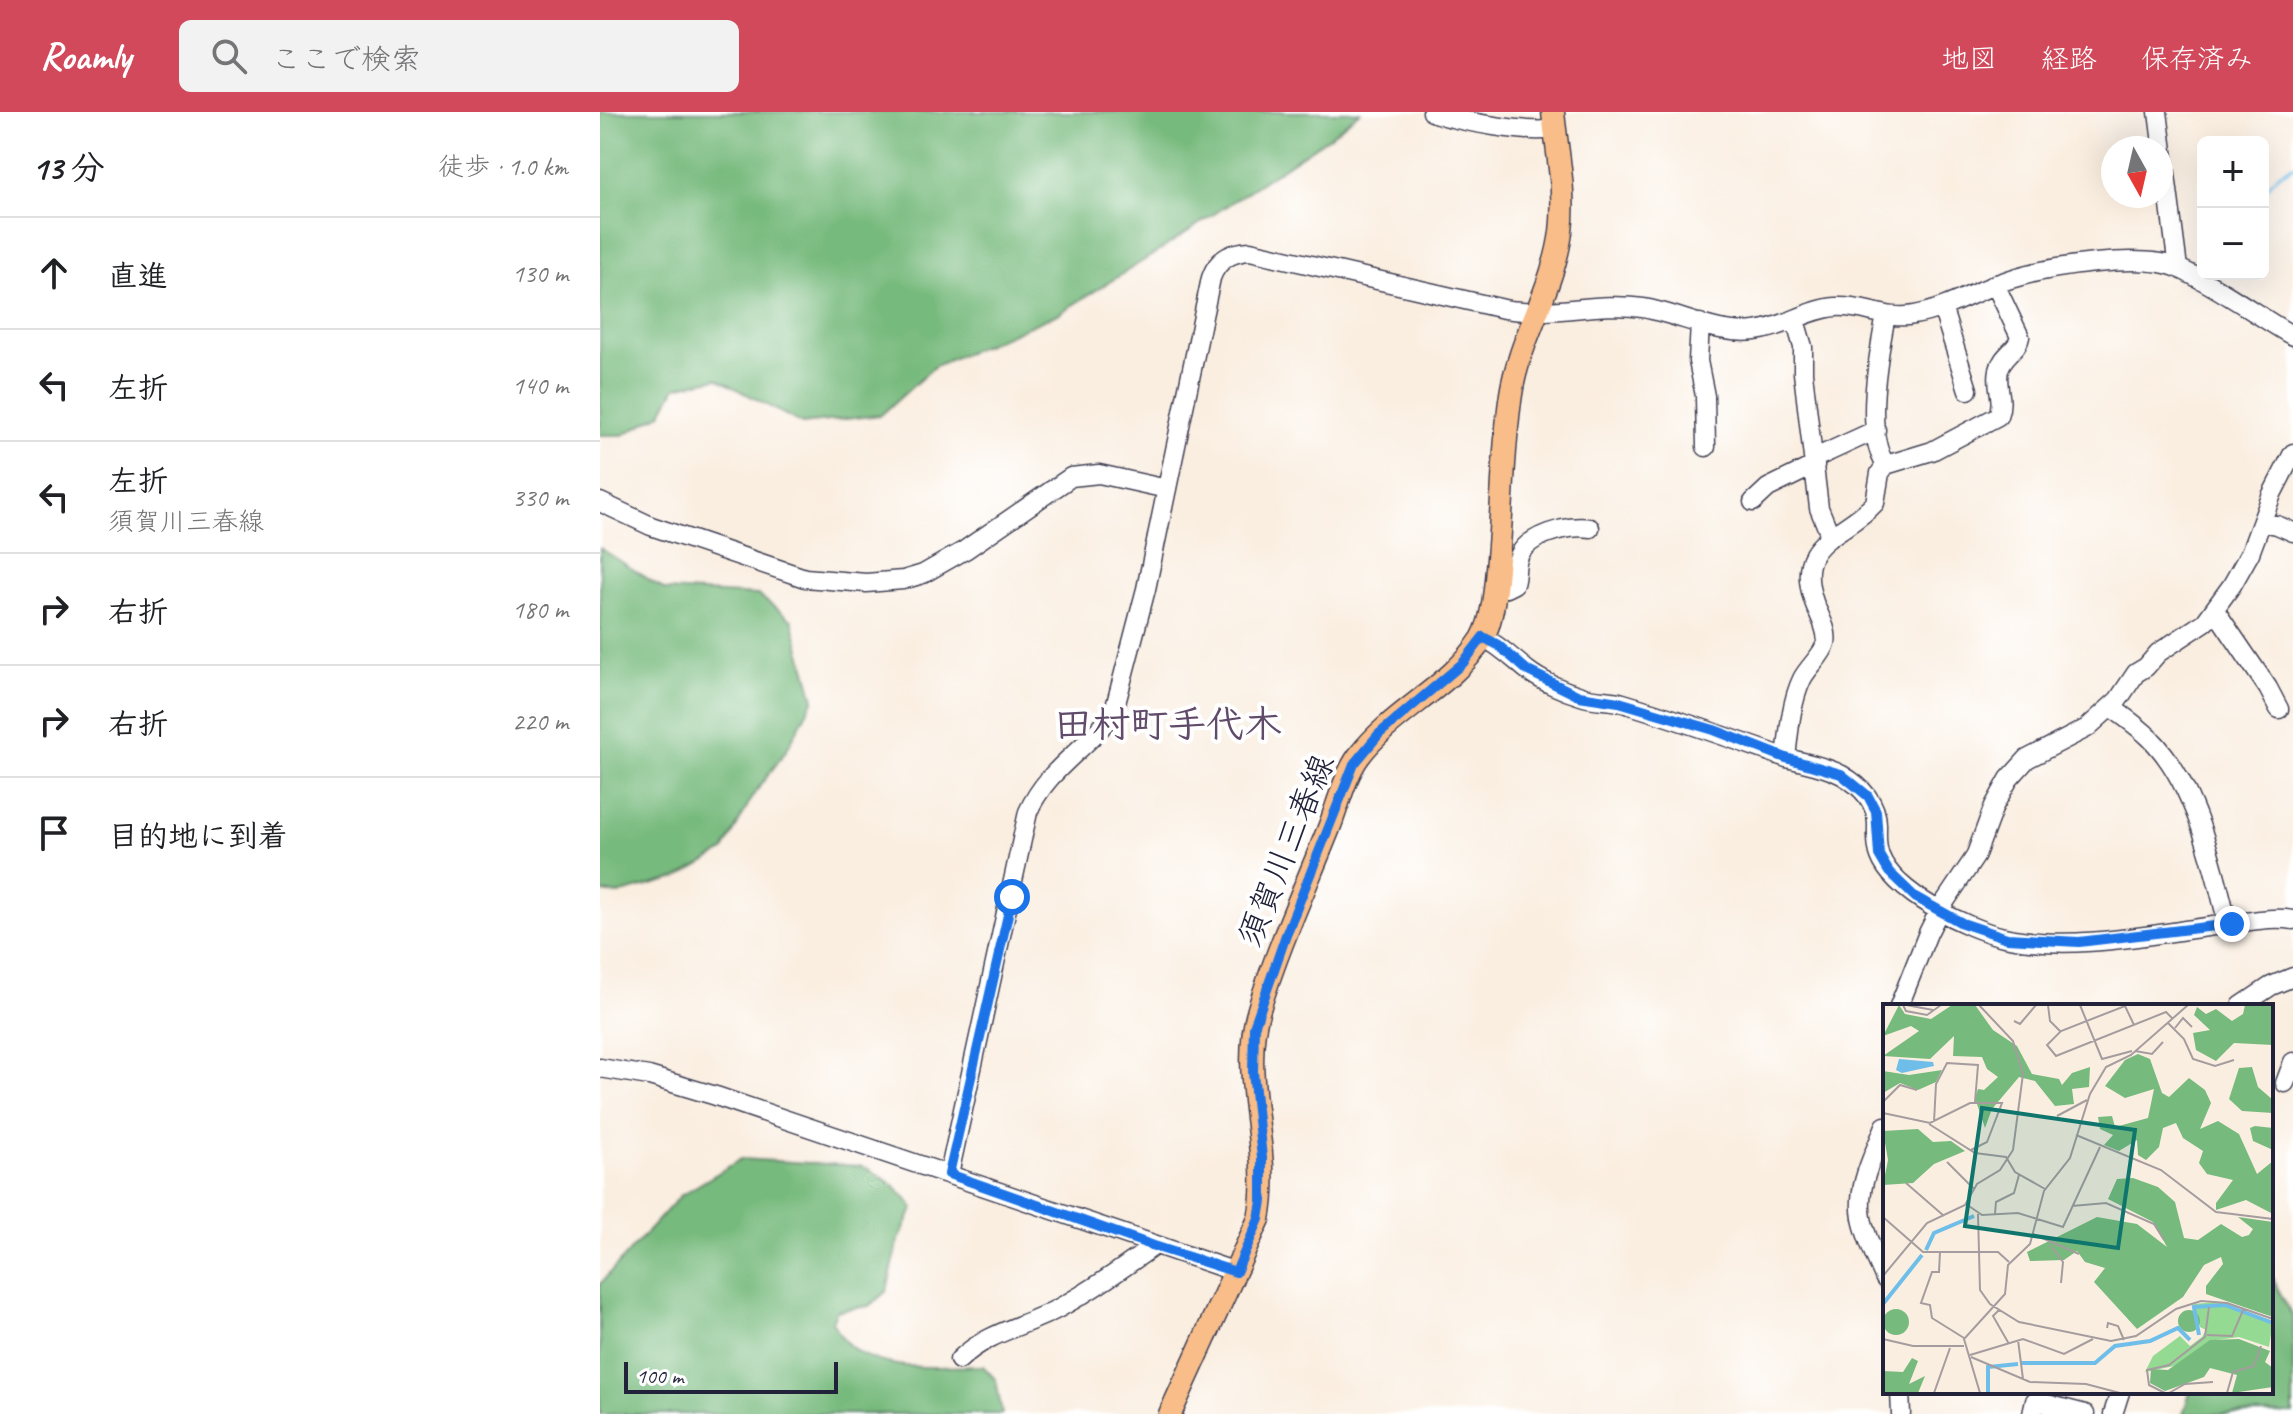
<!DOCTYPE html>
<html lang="ja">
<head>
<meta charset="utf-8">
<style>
	:root { --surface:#fff; --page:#f2f2f2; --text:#202124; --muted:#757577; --line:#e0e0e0; --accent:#d1495b }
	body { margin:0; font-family:Caveat,"Klee One",sans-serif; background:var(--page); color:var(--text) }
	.controls { position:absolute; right:24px; top:24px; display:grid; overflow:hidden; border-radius:12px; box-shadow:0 8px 32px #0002 }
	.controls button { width:72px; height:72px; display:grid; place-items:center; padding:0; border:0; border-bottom:2px solid var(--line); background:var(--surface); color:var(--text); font:40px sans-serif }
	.compass { position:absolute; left:1501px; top:24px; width:72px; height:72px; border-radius:50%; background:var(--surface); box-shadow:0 8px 32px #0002; rotate:172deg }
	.scale { position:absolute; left:24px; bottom:20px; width:214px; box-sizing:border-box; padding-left:8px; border:4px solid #22223b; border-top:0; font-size:22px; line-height:28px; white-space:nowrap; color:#22223b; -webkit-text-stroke:6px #fff; paint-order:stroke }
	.stop { position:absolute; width:24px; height:24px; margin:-18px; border:6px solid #1a73e8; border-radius:50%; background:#fff }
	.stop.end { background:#1a73e8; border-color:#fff; box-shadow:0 2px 8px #0008 }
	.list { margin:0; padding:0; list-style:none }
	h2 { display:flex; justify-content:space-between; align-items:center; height:104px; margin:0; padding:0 32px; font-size:34px }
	h2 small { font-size:26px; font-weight:400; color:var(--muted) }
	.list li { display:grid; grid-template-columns:52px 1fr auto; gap:24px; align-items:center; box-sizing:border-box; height:112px; padding:0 32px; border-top:2px solid var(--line) }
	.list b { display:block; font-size:30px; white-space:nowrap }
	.list p { margin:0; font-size:26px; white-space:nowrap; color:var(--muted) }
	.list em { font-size:26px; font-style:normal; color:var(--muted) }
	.icon { flex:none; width:44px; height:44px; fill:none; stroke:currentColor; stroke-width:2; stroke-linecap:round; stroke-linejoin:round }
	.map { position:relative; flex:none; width:1693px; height:1302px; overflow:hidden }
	header { display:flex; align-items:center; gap:48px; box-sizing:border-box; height:112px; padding:0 40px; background:var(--accent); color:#fff }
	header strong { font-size:38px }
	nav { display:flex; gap:44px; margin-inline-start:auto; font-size:28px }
	.search { width:560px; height:72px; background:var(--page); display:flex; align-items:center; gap:20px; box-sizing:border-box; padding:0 28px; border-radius:12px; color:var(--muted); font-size:30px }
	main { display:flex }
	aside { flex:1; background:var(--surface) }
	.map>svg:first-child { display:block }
</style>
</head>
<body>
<header>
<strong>Roamly</strong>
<div class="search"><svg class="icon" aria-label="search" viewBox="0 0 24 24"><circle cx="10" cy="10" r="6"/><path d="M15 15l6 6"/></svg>ここで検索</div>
<nav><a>地図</a><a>経路</a><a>保存済み</a></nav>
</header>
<main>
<aside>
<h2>13 分<small>徒歩 · 1.0 km</small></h2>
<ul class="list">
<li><svg class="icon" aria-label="ahead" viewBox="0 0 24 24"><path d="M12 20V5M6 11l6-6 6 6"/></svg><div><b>直進</b></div><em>130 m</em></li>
<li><svg class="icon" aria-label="left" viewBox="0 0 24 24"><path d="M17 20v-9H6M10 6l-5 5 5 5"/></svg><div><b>左折</b></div><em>140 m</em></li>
<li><svg class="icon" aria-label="left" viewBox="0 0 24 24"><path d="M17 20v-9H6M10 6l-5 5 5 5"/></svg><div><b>左折</b><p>須賀川三春線</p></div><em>330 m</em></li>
<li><svg class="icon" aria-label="right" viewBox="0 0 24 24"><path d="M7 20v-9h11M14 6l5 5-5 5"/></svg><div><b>右折</b></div><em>180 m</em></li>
<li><svg class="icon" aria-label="right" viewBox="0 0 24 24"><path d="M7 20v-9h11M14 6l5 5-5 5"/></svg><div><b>右折</b></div><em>220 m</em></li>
<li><svg class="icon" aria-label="arrive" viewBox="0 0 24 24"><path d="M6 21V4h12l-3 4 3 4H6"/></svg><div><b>目的地に到着</b></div></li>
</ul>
</aside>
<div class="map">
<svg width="1693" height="1302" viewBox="0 0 1693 1302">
	<rect width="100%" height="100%" fill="#fff"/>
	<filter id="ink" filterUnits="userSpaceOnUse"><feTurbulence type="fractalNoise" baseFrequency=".0125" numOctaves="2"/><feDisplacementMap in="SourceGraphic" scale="16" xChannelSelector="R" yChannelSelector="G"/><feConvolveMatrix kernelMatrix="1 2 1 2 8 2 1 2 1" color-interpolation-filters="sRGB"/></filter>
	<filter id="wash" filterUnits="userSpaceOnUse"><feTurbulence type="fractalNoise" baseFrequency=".006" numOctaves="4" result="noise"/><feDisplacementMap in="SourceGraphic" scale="32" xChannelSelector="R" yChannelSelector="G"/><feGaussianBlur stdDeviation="1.8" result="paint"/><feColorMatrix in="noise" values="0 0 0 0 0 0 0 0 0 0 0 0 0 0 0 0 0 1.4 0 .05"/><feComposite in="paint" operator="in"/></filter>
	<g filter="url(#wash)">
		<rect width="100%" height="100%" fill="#faeee0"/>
		<path fill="#77ba7d" stroke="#4c6e5c" stroke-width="2" d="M 0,0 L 760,0 L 729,25 L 559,139 L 458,202 L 335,254 L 281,303 L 202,312 L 117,266 L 76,275 L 61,302 L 23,323 L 0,323 Z
			M 0,436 L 65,478 L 158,483 L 192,508 L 214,587 L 186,639 L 152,685 L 124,739 L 77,766 L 18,782 L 0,780 Z
			M 141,1047 L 261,1054 C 284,1064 299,1076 314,1096 L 299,1127 L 287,1179 L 269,1194 L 236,1199 L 232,1210 C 237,1217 241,1226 247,1231 C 279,1263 342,1254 383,1254 L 396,1268 L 402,1302 L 0,1302 L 0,1172 L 80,1084 Z
			M 1671,1164 L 1693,1205 L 1693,1302 L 1583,1302 L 1590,1280 L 1671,1280 Z"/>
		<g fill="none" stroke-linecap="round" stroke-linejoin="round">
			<path stroke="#6ebee9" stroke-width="4" d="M 1663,79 L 1678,63 L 1693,54"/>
		</g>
	</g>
	<g filter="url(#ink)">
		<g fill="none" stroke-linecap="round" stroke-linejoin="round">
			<g stroke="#424154" stroke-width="21">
				<path id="minor" d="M 832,0 C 853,8 936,24 955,16
					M 1558,0 L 1578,156
					M 1342,195 L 1368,278
					M 1286,203 C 1279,240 1263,321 1286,353
					M 1195,208 L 1203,235 L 1203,261 L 1219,396 L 1230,423
					M 1100,211 L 1098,249 L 1105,284 L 1106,335
					M 1215,346 L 1276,318
					M 0,390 L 51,414 L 205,466 L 266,471 L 303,468 L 323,462 L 365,438 L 471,365 L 499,362 L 567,377
					M 1153,390 L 1168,376 L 1215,353
					M 1662,410 L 1677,413 L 1693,420
					M 896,468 L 906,476 L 914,472 C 917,463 915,455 918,447 C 925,423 969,412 990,416
					M 1615,498 L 1668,576 L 1679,597
					M 883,525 C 900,534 912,546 927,558 C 941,569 964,579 981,584 C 994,589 1009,587 1023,591 C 1077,607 1130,626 1184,645 C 1203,651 1224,653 1242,663 C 1261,674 1278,691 1277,715 C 1277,725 1276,734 1280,744 C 1294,781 1367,817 1404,825 C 1474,840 1551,822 1621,813 C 1645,811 1669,804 1693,808
					M 1511,595 C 1524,605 1538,614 1550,626 C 1594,669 1614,754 1628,813
					M 1186,646 C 1189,620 1191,590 1202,567 C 1208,555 1223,543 1226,531 C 1229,518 1218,502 1214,490 C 1192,427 1243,426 1275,391 L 1280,361 L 1286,353 L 1332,339 L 1398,304 C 1405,286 1395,275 1399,258 C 1402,243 1418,238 1420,225 L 1395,172
					M 1299,894 L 1328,821 L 1340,797 L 1375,745 L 1394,694 L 1409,667 L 1427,647 L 1487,616 L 1518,588 L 1536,561 L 1546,555 L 1558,541 L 1605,510 L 1632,473 L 1650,441 L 1672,382 L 1693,341
					M 1641,894 L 1671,874 L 1693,865
					M 0,956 L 49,964 L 116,984 L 636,1160
					M 1685,971 L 1693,950
					M 1285,1014 C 1274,1043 1256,1074 1262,1106 C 1266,1127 1277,1147 1285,1167
					M 349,1062 L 428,700 C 448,655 487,638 514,599 L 546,477 L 611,166 C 617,148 631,140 650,139 L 904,197 C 950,205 997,189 1043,196 C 1080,202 1118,224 1155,219 C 1184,216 1208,197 1236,195 C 1263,193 1288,209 1314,203 C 1349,197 1378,177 1411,167 C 1448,155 1543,140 1578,156 C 1618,174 1655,202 1693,224
					M 359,1248 C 387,1220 426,1214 459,1196 C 492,1178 523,1156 554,1134
					M 1300,1280 L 1301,1302
					M 1432,1302 L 1435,1289 L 1485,1302
					M 1513,1302 L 1520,1280"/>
			</g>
			<g stroke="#424154" stroke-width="25">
				<path id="major" d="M 570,1302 L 659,1107 C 673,1037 638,964 659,897 C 678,835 705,776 729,716 C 738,693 745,663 759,644 C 793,599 851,575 882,527 C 893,508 895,478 897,457 C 903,399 902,340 911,282 C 919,228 954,175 961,120 C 966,79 957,41 953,0"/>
			</g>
			<use href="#minor" stroke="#fff" stroke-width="18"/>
			<use href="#major" stroke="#f8bd89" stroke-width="22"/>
		</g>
	</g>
	<g fill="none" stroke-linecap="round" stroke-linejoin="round" filter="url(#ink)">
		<path stroke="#1a73e8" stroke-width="10" d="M 412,785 L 349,1062 L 554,1134 L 636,1160 L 659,1107 L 662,1089 L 662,1046 L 653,960 L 654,915 L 686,823 L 754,652 L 779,622 L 863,551 L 883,525 L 898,533 L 928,559 L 979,584 L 1019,590 L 1114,618 L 1186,646 L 1241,662 L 1268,684 L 1276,699 L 1279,743 L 1289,760 L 1315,785 L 1362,811 L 1407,826 L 1479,830 L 1632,812"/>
	</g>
	<g text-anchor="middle" stroke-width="8" stroke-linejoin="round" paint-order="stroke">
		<g font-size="34" fill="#22223b" stroke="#fff">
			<text transform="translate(685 738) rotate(-68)" y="12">須賀川三春線</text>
		</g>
		<g font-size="38" font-weight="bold" fill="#614b6a" stroke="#fff">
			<text x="568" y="625">田村町手代木</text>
		</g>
	</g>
	<g transform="translate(1283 892)">
		<rect width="390" height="390" fill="#faeee0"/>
		<path d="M 335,298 L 390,317 L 386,343 L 356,333 L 333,336 L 291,362 L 262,368 L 270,352 L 297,332 L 307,342 L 319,333 L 323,326 L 317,323 L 310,300 Z" fill="#94da93"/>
		<path d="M 16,1 L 22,10 L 48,15 L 69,1 L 92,1 L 110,26 L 134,42 L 149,70 L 176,75 L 179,81 L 189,69 L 207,63 L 206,83 L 189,85 L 191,100 L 172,102 L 152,77 L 136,73 L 109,105 L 102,124 L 92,94 L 95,85 L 101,86 L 115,73 L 104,65 L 99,53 L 70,52 L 71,32 L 47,55 L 0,52 L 36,27 L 28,22 L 0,32 ZM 362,1 L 390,1 L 390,41 L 351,39 L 333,57 L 313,46 L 310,29 L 327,26 L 311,11 L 314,3 L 323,10 L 333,5 L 349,17 L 360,10 ZM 255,50 L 267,55 L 279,89 L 286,93 L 306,74 L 322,86 L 328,99 L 317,125 L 335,117 L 356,130 L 374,170 L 390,157 L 390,210 L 363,196 L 333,206 L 333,199 L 350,176 L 324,170 L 316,159 L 320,147 L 300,134 L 293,119 L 280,124 L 276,143 L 263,156 L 255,151 L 254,136 L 236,147 L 221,141 L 230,131 L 217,125 L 215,113 L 229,112 L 232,123 L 265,114 L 271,85 L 242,94 L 222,82 L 242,56 ZM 369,63 L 375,83 L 390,96 L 390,109 L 359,107 L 346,95 L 356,64 ZM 59,66 L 53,78 L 35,86 L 17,79 L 0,89 L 0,67 L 26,71 ZM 372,122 L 390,124 L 390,146 L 370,137 L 367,124 ZM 35,125 L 50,138 L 68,137 L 82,147 L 51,160 L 30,179 L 0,181 L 5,156 L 0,127 ZM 250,174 L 275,183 L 292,198 L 301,234 L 315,236 L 338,220 L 359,233 L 366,231 L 370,225 L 355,213 L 390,218 L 390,313 L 323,290 L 323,282 L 340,260 L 338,253 L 321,261 L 300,293 L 254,325 L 211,278 L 222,264 L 202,258 L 194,247 L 181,256 L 147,257 L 144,248 L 214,213 L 254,220 L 284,243 L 270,218 L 225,195 L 234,175 ZM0 318a13 13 0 1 1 26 0a13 13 0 1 1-26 0ZM295 317a11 11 0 1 1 22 0a11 11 0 1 1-22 0ZM 356,335 L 387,347 L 382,358 L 390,364 L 390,383 L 349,389 L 354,371 L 327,364 L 321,373 L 282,387 L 267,379 L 268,365 L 285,366 L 327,336 ZM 29,354 L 35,357 L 26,380 L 42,372 L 35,389 L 0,389 L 0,367 L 20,368 Z" fill="#77ba7d"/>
		<path d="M 16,55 L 50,58 L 51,62 L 19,69 L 13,66 Z" fill="#6ebee9"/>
		<path fill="none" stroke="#6ebee9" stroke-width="4" d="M 43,246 L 51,229 L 91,212M 0,300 L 39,251M 316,331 L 311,303 L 342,301 L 390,319M 138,359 L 212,359 L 232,342 L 267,337 L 295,324 L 307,336M 105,389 L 105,363 L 135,360"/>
		<path fill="none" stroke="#a49c9e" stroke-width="2" d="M 20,1 L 23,7 L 44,11 L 58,1M 23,1 L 50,6M 165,1 L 167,17 L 177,27M 197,1 L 219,55 L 249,47M 131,17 L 137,20 L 153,1M 285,19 L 301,35 L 310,55 L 332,62 L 351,56M 251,21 L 242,2 L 178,27 L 164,41 L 173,52 L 283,8 L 290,15M 292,24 L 300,14 L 309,23M 252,47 L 269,50 L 280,38M 0,98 L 17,81 L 34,86M 0,109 L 47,119 L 87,99 L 119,99 L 104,138 L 88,146M 174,112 L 204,96M 51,118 L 53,80 L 64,59 L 95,61 L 92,98M 46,120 L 92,149 L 123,153 L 132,168 L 162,185M 193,131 L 278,166 L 333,208 L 390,215M 64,158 L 91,185M 23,179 L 61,212M 83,200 L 99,211 L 135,209 L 180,223 L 217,143M 189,202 L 223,199 L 271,220 L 281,236M 95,210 L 97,286 L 107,300 L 136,318 L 228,337 L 253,332 L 293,305 L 318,297 L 344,299 L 390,315M 112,210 L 113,198 L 131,189 L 136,171M 0,213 L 40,248 L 115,248 L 126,258M 150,230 L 196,250M 167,241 L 180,258 L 178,279M 57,248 L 56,268 L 49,268 L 38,299 L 47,301 L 49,314 L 81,334M 0,272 L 44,219 L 82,201 L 94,180 L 117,166 L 130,146 L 140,70 L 130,37 L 96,1M 116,306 L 110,312 L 126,340M 224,324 L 225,319 L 235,322 L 241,336M 324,331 L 349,332 L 361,304M 0,335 L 30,342 L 81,342M 135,336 L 140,375M 87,351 L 140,335 L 181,350 L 210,335M 88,353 L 147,378 L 203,380 L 237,389M 51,389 L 67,344M 97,389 L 81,335 L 122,290 L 125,261 L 147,240 L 161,187 L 187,154 L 207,90 L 223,63 L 248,51 L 305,1M 282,389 L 266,381 L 264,366 L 286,361 L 322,333 L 326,303M 286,389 L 302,380 L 330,378M 344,389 L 350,368 L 371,362 L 378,342"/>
		<path fill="#0f766e" fill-opacity="0.15" stroke="#0f766e" stroke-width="4" d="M 99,104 L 252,126 L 235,244 L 82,222 Z"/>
		<rect width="390" height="390" fill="none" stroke="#22223b" stroke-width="4"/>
	</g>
</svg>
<div class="controls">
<button>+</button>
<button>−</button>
</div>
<svg class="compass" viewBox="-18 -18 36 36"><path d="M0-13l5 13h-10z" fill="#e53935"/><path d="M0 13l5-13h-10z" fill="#757577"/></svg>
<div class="scale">100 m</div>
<div class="stop" style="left:412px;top:785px"></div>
<div class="stop end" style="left:1632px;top:812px"></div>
</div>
</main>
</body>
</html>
